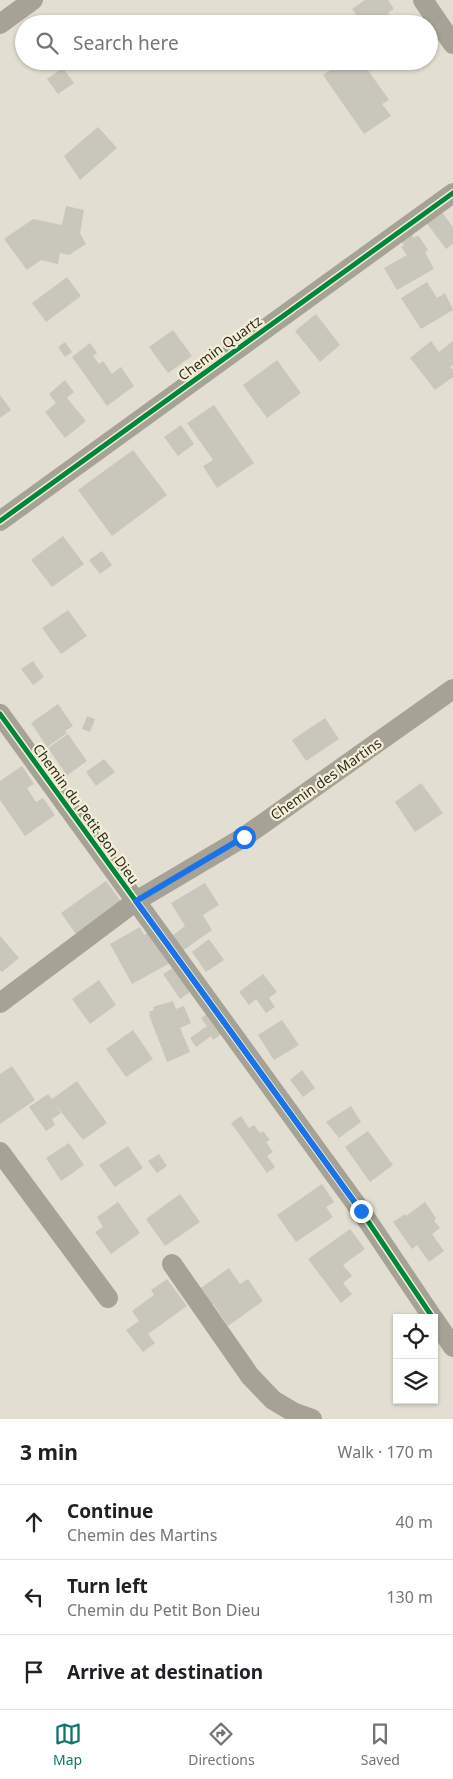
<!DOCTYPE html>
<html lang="en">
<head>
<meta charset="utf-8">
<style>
	:root { --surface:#fff; --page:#f2f2f2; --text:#202124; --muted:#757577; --line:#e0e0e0; --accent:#0f766e }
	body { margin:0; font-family:"Noto Sans",sans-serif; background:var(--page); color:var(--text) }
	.controls { position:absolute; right:15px; bottom:15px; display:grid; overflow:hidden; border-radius:0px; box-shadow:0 1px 4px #0004 }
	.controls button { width:45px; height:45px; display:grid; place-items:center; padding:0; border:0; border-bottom:1px solid var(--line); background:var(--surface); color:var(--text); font:25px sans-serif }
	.stop { position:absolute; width:15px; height:15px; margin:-11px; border:4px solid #1a73e8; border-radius:50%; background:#fff }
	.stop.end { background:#1a73e8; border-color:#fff; box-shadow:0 1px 5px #0008 }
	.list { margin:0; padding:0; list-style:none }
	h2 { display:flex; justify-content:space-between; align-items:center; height:65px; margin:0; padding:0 20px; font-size:21px }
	h2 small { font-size:16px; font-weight:400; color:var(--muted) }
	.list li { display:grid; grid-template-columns:32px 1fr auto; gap:15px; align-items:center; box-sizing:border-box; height:75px; padding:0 20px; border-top:1px solid var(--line) }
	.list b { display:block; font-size:19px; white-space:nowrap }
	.list p { margin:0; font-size:16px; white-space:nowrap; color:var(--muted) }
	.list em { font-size:16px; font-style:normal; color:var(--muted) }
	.icon { flex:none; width:28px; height:28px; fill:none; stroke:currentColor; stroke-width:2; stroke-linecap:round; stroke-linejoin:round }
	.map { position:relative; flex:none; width:453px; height:1419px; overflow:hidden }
	.search { position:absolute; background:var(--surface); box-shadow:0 1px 4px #0004; left:15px; right:15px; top:15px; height:55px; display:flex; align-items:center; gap:12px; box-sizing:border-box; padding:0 18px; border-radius:28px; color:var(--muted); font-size:19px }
	.sheet { height:290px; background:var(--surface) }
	nav { display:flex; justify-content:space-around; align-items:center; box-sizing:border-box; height:70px; border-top:1px solid var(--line); background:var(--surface); font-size:14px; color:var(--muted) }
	nav a { display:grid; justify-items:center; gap:2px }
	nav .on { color:var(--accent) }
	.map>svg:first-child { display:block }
</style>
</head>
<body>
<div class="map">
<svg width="453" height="1419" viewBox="0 0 453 1419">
	<rect width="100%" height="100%" fill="#e2ded1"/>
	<path fill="#c9c6bc" d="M 365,0 L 388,0 L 394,9 L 388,13 L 395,24 L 363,24 L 352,9 Z
		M 343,61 L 353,61 L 359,70 L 365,66 L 389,100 L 382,104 L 391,116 L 364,134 L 323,75 Z
		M 63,68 L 74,83 L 58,94 L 47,79 Z
		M 98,127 L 117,148 L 80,180 L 64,156 Z
		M 66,206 L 84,210 L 80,233 L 86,244 L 69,255 L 60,253 L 58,264 L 41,260 L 27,270 L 4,239 L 33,219 L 62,225 Z
		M 440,210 L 453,227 L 453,244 L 446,249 L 425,221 Z
		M 411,232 L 414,238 L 418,235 L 428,250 L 425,252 L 434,269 L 397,290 L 384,268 L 407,255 L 401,247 L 404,245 L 400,240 Z
		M 67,277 L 81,296 L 46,322 L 32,303 Z
		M 427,282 L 437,298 L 445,293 L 453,310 L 421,329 L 401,298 Z
		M 316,314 L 340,345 L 320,362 L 295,331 Z
		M 173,330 L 192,356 L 168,373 L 149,347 Z
		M 431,341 L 439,352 L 453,341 L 453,365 L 450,367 L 453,370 L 453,377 L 435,390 L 410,358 Z
		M 65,342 L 72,352 L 65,357 L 58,347 Z
		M 90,343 L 97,353 L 93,356 L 99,364 L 103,361 L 112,374 L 121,367 L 134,386 L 107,406 L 72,357 Z
		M 277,360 L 301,393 L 267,418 L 243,385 Z
		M 65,380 L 74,392 L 67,398 L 86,421 L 65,438 L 45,412 L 56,403 L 49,394 Z
		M 0,395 L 11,410 L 0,418 Z
		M 214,405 L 254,463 L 217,488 L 203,466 L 213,460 L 187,423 Z
		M 181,425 L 194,444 L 178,456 L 164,437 Z
		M 133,450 L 167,495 L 112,536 L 78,490 Z
		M 63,536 L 84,564 L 52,587 L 31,560 Z
		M 102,551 L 112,565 L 100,574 L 89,560 Z
		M 68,610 L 87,636 L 61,654 L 42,628 Z
		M 33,661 L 44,677 L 33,685 L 21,669 Z
		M 58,704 L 73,726 L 65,731 L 67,733 L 47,747 L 31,723 Z
		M 87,716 L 95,719 L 90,732 L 82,729 Z
		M 325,718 L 339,739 L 306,761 L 292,740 Z
		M 68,734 L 87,761 L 62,779 L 58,775 L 64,771 L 48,748 Z
		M 104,759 L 115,772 L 96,786 L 86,772 Z
		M 22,766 L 34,784 L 27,788 L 36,802 L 43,798 L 55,815 L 25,836 L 0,800 L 0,781 Z
		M 421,783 L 443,813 L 415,832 L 395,802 Z
		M 106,881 L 123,904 L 78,937 L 61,913 Z
		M 205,883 L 219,905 L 203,915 L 212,930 L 178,954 L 167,940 L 185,926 L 171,903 Z
		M 140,927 L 144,935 L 153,930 L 170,963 L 132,984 L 110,944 Z
		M 0,936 L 19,958 L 2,972 L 0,970 Z
		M 209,939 L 224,960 L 206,972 L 192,952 Z
		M 176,966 L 193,990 L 180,999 L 163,974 Z
		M 263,974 L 277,992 L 269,998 L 275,1007 L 266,1013 L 256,999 L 249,1005 L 239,992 Z
		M 99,980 L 116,1005 L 90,1024 L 72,999 Z
		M 173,1001 L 176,1009 L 184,1006 L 191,1023 L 180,1028 L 190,1052 L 167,1062 L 149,1015 L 150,1015 L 149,1012 L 154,1010 L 153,1007 Z
		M 210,1012 L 222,1034 L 213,1040 L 211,1036 L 196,1047 L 190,1038 L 207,1026 L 201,1018 Z
		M 282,1020 L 299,1045 L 274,1060 L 258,1035 Z
		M 133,1030 L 153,1059 L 126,1077 L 106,1049 Z
		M 12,1066 L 35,1100 L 0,1124 L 0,1074 Z
		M 302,1070 L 315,1088 L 303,1097 L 290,1080 Z
		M 77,1081 L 107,1123 L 83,1140 L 55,1104 L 61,1113 L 52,1119 L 55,1125 L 46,1131 L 29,1107 L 48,1094 L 52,1099 Z
		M 351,1106 L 361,1122 L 339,1138 L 326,1122 Z
		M 241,1116 L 249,1128 L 254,1125 L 260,1133 L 263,1131 L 270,1140 L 266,1142 L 273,1152 L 267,1156 L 275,1167 L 267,1173 L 231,1123 Z
		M 368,1131 L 393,1165 L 370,1182 L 345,1147 Z
		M 69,1143 L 84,1165 L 61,1181 L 46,1158 Z
		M 128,1146 L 143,1168 L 115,1187 L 99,1165 Z
		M 159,1154 L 167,1166 L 157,1173 L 148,1161 Z
		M 322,1184 L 334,1202 L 326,1207 L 333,1217 L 296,1242 L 277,1215 Z
		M 180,1194 L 200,1222 L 165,1246 L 146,1219 Z
		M 118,1202 L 140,1233 L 111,1254 L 95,1232 L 103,1227 L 97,1217 Z
		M 425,1202 L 436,1218 L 434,1221 L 440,1228 L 432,1234 L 444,1251 L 429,1262 L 417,1245 L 412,1249 L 393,1222 L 405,1214 L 406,1216 Z
		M 350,1229 L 365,1249 L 343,1265 L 352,1276 L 343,1283 L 352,1294 L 341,1303 L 308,1259 Z
		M 229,1268 L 240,1284 L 248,1279 L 263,1301 L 228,1326 L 213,1304 L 209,1306 L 198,1290 Z
		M 167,1279 L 187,1306 L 148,1334 L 155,1343 L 143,1352 L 126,1330 L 139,1321 L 132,1311 L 154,1295 L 151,1290 Z"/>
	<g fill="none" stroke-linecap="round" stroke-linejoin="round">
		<path stroke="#a6a296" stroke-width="20" d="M 423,0 L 453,44
			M 0,24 L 33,0
			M 0,521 L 453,193
			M 0,714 L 361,1211 L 433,1318
			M 0,1003 L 136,901 L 244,837 L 453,689
			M 0,1152 L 108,1298
			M 172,1264 L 250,1376 L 273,1400 L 295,1413 L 312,1419
			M 434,1319 L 453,1347"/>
		<g stroke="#f5efd7" stroke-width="8">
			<path id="cycleway" d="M 0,521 L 453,193
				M 0,714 L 361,1211 L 433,1318"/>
		</g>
		<use href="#cycleway" stroke="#00873e" stroke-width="5"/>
	</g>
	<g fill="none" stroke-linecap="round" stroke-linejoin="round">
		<path stroke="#1a73e8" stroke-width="6" d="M 244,837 L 136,901 L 361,1211"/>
	</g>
	<g text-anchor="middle" stroke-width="4.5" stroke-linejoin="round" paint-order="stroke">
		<g font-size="14" fill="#2e2c23" stroke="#f5efd7">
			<text transform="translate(220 348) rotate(-36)" y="5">Chemin Quartz</text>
			<text transform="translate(326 779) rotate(-35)" y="5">Chemin des Martins</text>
			<text transform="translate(86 814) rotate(54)" y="5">Chemin du Petit Bon Dieu</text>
		</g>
	</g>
</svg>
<div class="controls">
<button><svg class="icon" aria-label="locate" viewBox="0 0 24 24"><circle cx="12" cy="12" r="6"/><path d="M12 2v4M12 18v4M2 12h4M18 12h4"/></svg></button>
<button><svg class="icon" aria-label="layers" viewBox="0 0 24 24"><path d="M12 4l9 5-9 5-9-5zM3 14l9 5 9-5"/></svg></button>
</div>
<div class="stop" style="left:244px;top:837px"></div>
<div class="stop end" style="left:361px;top:1211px"></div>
<div class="search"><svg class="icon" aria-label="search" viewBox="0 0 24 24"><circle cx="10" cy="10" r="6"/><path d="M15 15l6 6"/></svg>Search here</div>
</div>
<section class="sheet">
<h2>3 min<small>Walk · 170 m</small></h2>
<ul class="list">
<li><svg class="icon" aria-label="ahead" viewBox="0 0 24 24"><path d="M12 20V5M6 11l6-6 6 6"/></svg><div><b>Continue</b><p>Chemin des Martins</p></div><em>40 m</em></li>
<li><svg class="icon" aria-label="left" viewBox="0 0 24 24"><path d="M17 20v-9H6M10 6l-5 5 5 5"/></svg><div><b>Turn left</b><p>Chemin du Petit Bon Dieu</p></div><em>130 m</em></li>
<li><svg class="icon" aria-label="arrive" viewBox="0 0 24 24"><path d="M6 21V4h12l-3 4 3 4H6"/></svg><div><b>Arrive at destination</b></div></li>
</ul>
</section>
<nav>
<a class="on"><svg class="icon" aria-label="map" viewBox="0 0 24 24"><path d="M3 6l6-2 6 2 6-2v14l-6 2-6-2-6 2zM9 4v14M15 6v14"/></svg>Map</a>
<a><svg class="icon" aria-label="directions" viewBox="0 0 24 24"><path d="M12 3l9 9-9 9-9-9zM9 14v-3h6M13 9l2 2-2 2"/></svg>Directions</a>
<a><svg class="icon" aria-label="saved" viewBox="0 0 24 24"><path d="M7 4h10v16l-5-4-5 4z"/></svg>Saved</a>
</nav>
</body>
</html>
